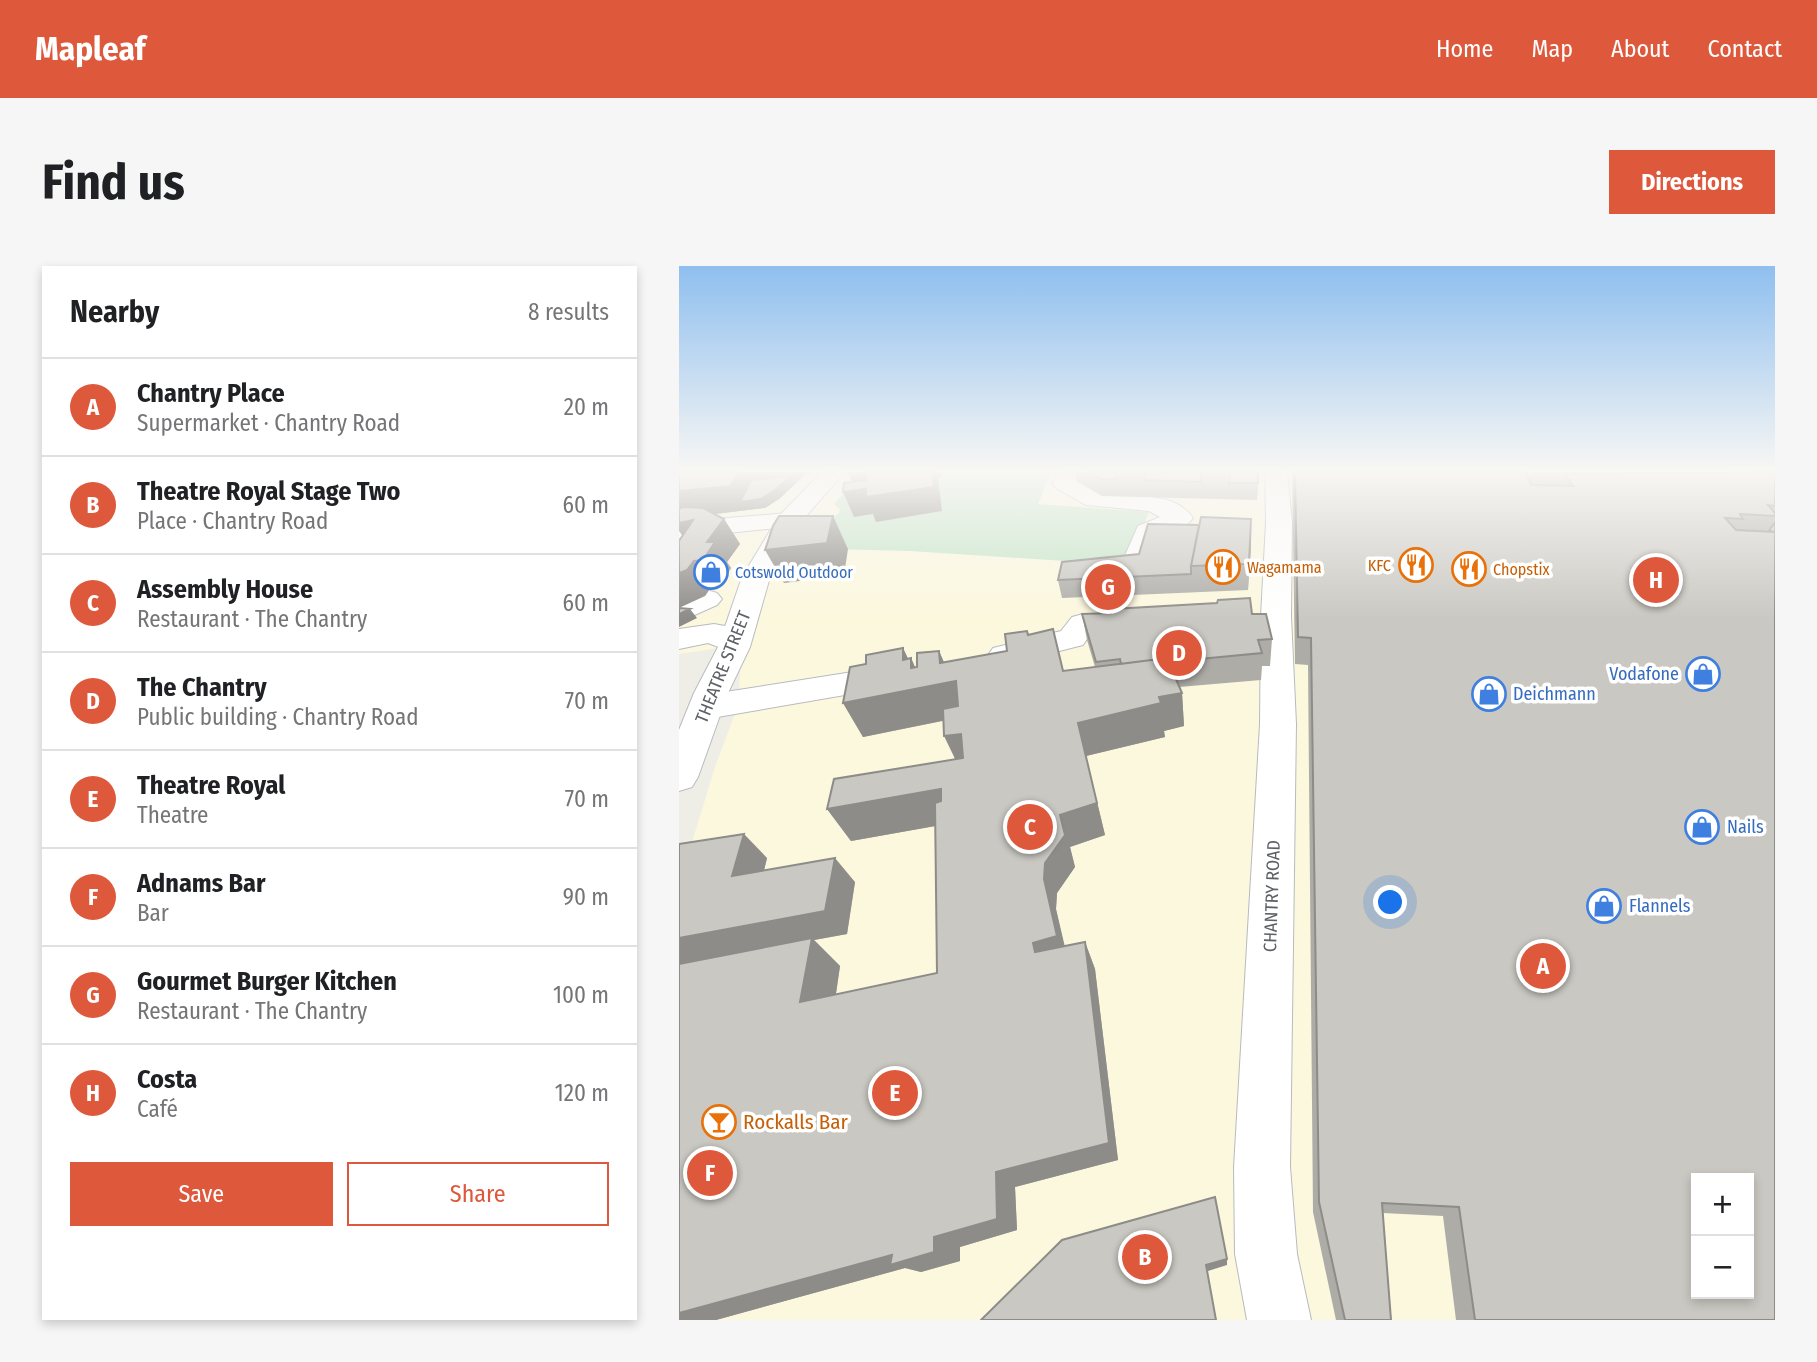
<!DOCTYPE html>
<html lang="en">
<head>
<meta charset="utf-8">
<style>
	:root { --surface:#fff; --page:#f6f6f6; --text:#202124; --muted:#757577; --line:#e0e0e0; --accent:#de583c }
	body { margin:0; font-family:"Fira Sans Condensed",sans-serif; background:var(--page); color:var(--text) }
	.controls { position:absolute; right:21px; bottom:21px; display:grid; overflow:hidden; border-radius:0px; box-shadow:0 4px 10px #0003 }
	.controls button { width:63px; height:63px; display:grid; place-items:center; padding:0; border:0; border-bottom:2px solid var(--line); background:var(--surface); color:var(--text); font:35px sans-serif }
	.you { position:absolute; left:712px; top:637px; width:24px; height:24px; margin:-18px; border:5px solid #fff; border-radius:50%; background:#1a73e8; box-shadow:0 0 0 10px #1a73e833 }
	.badge { display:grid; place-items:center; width:46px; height:46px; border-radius:50%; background:var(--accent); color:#fff; font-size:23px; font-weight:700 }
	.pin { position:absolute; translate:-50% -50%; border:4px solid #fff; box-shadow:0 2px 7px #0006 }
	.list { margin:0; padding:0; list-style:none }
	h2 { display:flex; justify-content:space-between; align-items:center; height:91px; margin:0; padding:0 28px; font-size:30px }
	h2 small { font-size:23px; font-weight:400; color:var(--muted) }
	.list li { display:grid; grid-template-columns:46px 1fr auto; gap:21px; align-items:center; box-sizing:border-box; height:98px; padding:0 28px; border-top:2px solid var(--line) }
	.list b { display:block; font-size:26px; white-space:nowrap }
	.list p { margin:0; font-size:23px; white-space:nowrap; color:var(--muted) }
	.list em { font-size:23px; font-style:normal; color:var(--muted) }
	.actions { display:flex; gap:14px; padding:21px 28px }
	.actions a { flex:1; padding:16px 0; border:2px solid var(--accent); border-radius:0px; text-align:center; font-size:24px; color:var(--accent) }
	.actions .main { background:var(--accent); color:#fff }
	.map { position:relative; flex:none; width:1096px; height:1054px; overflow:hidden; border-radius:0px }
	header { display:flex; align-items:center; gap:42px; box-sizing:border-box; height:98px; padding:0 35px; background:var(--accent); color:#fff }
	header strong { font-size:33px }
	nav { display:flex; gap:38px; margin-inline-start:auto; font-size:24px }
	.intro { display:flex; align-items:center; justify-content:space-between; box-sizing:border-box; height:168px; padding:0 42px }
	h1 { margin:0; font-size:49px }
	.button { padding:18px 32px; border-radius:0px; background:var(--accent); color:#fff; font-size:24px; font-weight:700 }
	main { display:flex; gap:42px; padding:0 42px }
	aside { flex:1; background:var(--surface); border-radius:0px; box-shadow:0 4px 10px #0003 }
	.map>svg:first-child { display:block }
</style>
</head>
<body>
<header>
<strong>Mapleaf</strong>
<nav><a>Home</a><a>Map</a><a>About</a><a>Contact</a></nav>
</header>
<div class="intro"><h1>Find us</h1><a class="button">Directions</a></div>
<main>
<aside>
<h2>Nearby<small>8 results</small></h2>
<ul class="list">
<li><span class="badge">A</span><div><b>Chantry Place</b><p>Supermarket · Chantry Road</p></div><em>20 m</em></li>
<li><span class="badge">B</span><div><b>Theatre Royal Stage Two</b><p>Place · Chantry Road</p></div><em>60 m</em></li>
<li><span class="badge">C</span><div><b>Assembly House</b><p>Restaurant · The Chantry</p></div><em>60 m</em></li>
<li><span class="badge">D</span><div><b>The Chantry</b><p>Public building · Chantry Road</p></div><em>70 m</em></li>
<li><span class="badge">E</span><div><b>Theatre Royal</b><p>Theatre</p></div><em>70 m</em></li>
<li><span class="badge">F</span><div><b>Adnams Bar</b><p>Bar</p></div><em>90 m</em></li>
<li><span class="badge">G</span><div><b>Gourmet Burger Kitchen</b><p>Restaurant · The Chantry</p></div><em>100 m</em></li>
<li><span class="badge">H</span><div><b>Costa</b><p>Café</p></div><em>120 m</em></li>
</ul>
<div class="actions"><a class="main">Save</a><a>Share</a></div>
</aside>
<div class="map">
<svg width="1096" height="1054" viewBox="0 0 1096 1054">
	<rect width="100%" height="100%" fill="#efeee6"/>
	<path fill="#fcf8de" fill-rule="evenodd" d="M 0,206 L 1096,206 L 1096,1054 L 0,1054 L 0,619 L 36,501 L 59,440 L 62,393 L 66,378 L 0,388 ZM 1017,912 L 1070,912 L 1070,1028 L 1017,1028 Z"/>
	<path fill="#c4e4c7" d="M 184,206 L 372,206 L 359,238 L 470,246 L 448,299 L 231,285 L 118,282 L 160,247 L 161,243 L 155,238 Z"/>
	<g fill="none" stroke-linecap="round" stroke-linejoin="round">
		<g stroke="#b8babf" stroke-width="2">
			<path id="street" d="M 380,206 L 402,206 L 398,215 C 406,219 415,225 423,227 C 452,233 494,223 514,252 L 510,257 L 479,270 L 466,305 C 447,311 424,315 404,310 L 400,304 L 404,298 L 444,294 L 459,260 L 481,251 L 470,245 L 407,239 L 377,222 L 373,217 Z
				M 586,206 L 608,206 L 613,256 L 612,350 L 617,458 L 611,901 L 618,988 L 632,1054 L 568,1054 L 556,988 L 555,901 L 581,458 L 582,350 L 587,256 Z
				M 109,247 L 118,250 L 122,255 L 118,260 L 0,272 L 0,256 Z
				M 28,324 L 38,327 L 43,333 L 38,339 L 0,356 L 0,336 Z
				M 404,348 L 415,351 L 419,357 L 404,379 L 325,399 L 314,396 L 309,389 L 314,382 L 382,365 L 393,351 Z
				M 35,358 L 46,360 L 57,372 L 53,379 L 42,382 L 29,377 L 0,383 L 0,363 Z
				M 218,399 L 230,402 L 234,410 L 230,418 L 27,453 L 15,449 L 10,441 L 15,433 L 27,429 Z"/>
		</g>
		<g stroke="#b9bbc0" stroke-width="2">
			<path id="secondary" d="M 143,206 L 166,206 L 120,258 L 91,311 L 71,381 L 49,427 L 19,511 L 13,521 L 0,525 L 0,464 L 15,427 L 39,381 L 63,311 L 100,250 Z"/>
		</g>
		<use href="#street" fill="#fff" fill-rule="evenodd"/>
		<use href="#secondary" fill="#fff" fill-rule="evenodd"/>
	</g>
	<path fill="#aeaca7" d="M 0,206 L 129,206 L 100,233 L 86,242 L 36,248 L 45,253 L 61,278 L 48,296 L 52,302 L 41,320 L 32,321 L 26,330 L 3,270 Z
		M 396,206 L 580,206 L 578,234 L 423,230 L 397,215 Z
		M 613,206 L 1096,206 L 1096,1054 L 777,1054 L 764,950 L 704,947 L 712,1054 L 657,1054 L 634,946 L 629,399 L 616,398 Z
		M 572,278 L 569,324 L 383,332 L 379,314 Z
		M 403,348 L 573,348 L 593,373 L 591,400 L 583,400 L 582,414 L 500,421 L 503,427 L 505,460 L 485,465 L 486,471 L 407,490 L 426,569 L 391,581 L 396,601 L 378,627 L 377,643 L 385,680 L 406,676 L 416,703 L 439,894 L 336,921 L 338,964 L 281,981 L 281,995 L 242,1006 L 226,1002 L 37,1054 L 0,1054 L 0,578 L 88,592 L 85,604 L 176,616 L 168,668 L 135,674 L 161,700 L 157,728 L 258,707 L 256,560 L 172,575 L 148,543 L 276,493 L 264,455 L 184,471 L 164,437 L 187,398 L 224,382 L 229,393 L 232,392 L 236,401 L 238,401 L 260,385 L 265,396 L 328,385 L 349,369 L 384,405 L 416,401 L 408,374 Z"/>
	<path fill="#8d8c88" d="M 60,206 L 129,206 L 100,233 L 86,242 L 3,252 L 0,256 L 0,225 Z
		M 169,206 L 262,206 L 263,211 L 259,211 L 263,245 L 197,256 L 194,248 L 175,251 L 164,226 L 177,224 Z
		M 154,250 L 169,283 L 165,309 L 105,317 L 86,284 Z
		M 45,253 L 61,278 L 48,296 L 52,302 L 41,320 L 24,294 L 13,283 L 0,265 L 0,257 L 14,254 Z
		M 572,253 L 572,278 L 569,324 L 570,298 Z
		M 15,295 L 32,321 L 26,330 L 0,342 L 0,307 Z
		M 11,343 L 18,352 L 0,361 L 0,348 Z
		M 224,382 L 232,399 L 232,392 L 245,422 L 261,397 L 260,385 L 273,416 L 277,415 L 291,449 L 184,471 L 164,437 L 224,394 Z
		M 503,427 L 505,460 L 485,465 L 486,471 L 407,490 L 426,569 L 391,581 L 396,601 L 378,627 L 377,643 L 390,698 L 356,686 L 354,677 L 365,613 L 366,597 L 381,549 L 399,457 L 480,431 Z
		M 282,468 L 296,501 L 281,503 L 265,470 Z
		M 262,523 L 279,556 L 172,575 L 148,543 Z
		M 65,568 L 88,592 L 78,634 L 53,610 Z
		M 156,592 L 176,616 L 168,668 L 135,674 L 161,700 L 152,761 L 0,700 L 0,665 Z
		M 406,676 L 416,703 L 439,894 L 336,921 L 338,964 L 281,981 L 281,995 L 242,1006 L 226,1002 L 37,1054 L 0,1054 L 0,1047 L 255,971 L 317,906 Z
		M 548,993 L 548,999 L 529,1005 L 527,999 Z"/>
	<path fill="#cac8c2" stroke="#8d8c88" stroke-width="2" fill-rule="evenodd" d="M 0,206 L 60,206 L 52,220 L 0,225 Z
		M 187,206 L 253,206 L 255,221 L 187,231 L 187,223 L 164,226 L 165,217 L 187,214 Z
		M 407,206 L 437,206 L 437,214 L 421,213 Z
		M 436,206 L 465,206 L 465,207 Z
		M 468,206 L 522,206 L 522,216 L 466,214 Z
		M 522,206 L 551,206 L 550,209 L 522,208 Z
		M 552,206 L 579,206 L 579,217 L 550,217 Z
		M 616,206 L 847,206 L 852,219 L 894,220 L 886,208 L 1096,206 L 1096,240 L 1089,239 L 1096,247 L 1096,250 L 1061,248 L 1064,253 L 1046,252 L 1057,264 L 1096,266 L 1096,1054 L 796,1054 L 780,941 L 703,937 L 712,1054 L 666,1054 L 640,936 L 632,372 L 619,371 ZM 1017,912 L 1070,912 L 1070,1028 L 1017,1028 Z
		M 112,210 L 96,224 L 82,233 L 61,236 L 72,214 Z
		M 4,241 L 24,242 L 45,253 L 28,276 L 36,276 L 24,294 L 15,295 L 8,304 L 0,307 L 0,275 L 14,254 L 0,257 L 0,243 Z
		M 100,250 L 154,250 L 148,277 L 86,284 L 94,260 Z
		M 522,251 L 572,253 L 570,298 L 512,300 Z
		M 1096,256 L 1096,266 L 1090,265 Z
		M 469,258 L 520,259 L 512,300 L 512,308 L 379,314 L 383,296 L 460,288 Z
		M 571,332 L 573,348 L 587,348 L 593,373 L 579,374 L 583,387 L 489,396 L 488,392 L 442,398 L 441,393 L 417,396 L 403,348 L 432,347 L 433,343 L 538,337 L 539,334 Z
		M 0,342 L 11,343 L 0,348 Z
		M 374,363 L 384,405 L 488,392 L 503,427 L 480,431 L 482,437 L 399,457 L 418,537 L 381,549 L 386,569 L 366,597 L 365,613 L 378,670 L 354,677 L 356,686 L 406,676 L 430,877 L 317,906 L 318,953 L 255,971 L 255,986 L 211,999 L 213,989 L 0,1047 L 0,698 L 133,672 L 121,736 L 258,707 L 256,537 L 262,535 L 262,523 L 148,543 L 155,513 L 284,492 L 282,468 L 265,470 L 264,443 L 279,440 L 277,415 L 164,437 L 171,401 L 187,398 L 187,389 L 224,382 L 224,394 L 232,392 L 232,402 L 238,401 L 238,387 L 260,385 L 261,397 L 328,385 L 326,368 L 348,365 L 349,369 Z
		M 65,568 L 53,610 L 156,592 L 146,645 L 0,672 L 0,578 Z
		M 536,931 L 548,993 L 527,999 L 537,1054 L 302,1054 L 383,974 Z"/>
	<linearGradient id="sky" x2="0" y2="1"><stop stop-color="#8fbfef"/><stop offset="0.58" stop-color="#f8f7f4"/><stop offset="1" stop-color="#f8f7f4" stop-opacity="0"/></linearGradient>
	<rect width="1096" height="353" fill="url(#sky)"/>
	<defs>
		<g id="restaurant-ring" transform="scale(1.75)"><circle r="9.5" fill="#fff" stroke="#e8710a" stroke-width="1.5"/><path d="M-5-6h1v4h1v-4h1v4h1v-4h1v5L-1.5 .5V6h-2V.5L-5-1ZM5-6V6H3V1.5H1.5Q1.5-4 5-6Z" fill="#e8710a"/></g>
		<g id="shop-ring" transform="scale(1.75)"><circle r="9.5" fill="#fff" stroke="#3f7fe0" stroke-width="1.5"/><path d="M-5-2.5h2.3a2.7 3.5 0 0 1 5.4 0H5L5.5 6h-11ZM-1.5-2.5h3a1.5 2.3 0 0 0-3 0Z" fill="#3f7fe0"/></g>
		<g id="bar-ring" transform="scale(1.75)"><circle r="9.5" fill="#fff" stroke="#e8710a" stroke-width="1.5"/><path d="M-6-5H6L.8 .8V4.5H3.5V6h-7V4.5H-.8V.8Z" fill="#e8710a"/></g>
	</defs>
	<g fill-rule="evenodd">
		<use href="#restaurant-ring" x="737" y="299"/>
		<use href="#restaurant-ring" x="544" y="301"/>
		<use href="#restaurant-ring" x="790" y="303"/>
		<use href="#shop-ring" x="32" y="306"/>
		<use href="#shop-ring" x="1024" y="408"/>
		<use href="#shop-ring" x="810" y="428"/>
		<use href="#shop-ring" x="1023" y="561"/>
		<use href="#shop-ring" x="925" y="640"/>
		<use href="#bar-ring" x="40" y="856"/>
	</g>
	<g text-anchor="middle" stroke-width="7" stroke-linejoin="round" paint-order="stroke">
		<g font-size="16" fill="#c56008" stroke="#fff" text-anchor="start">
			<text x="712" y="305" text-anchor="end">KFC</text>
			<text x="568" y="307">Wagamama</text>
			<text x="814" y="309">Chopstix</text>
		</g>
		<g font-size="16" fill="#366cbe" stroke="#fff" text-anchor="start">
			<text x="56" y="312">Cotswold Outdoor</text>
		</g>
		<g font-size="18" fill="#5d6065" stroke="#fff">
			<text transform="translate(44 401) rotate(-68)" y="6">THEATRE STREET</text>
			<text transform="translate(593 630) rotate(-88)" y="6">CHANTRY ROAD</text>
		</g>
		<g font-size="18" fill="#366cbe" stroke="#fff" text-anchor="start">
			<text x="1000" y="414" text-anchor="end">Vodafone</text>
			<text x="834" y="434">Deichmann</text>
			<text x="1048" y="567">Nails</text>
			<text x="950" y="646">Flannels</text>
		</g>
		<g font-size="21" fill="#c56008" stroke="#fff" text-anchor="start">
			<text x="64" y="863">Rockalls Bar</text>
		</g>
	</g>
</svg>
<div class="controls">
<button>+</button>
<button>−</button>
</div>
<div class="you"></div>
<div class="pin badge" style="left:864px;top:700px">A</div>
<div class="pin badge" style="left:466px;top:991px">B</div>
<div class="pin badge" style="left:351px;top:561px">C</div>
<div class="pin badge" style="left:500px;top:387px">D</div>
<div class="pin badge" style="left:216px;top:827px">E</div>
<div class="pin badge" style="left:31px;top:907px">F</div>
<div class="pin badge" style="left:429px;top:321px">G</div>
<div class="pin badge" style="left:977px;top:314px">H</div>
</div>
</main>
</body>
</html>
